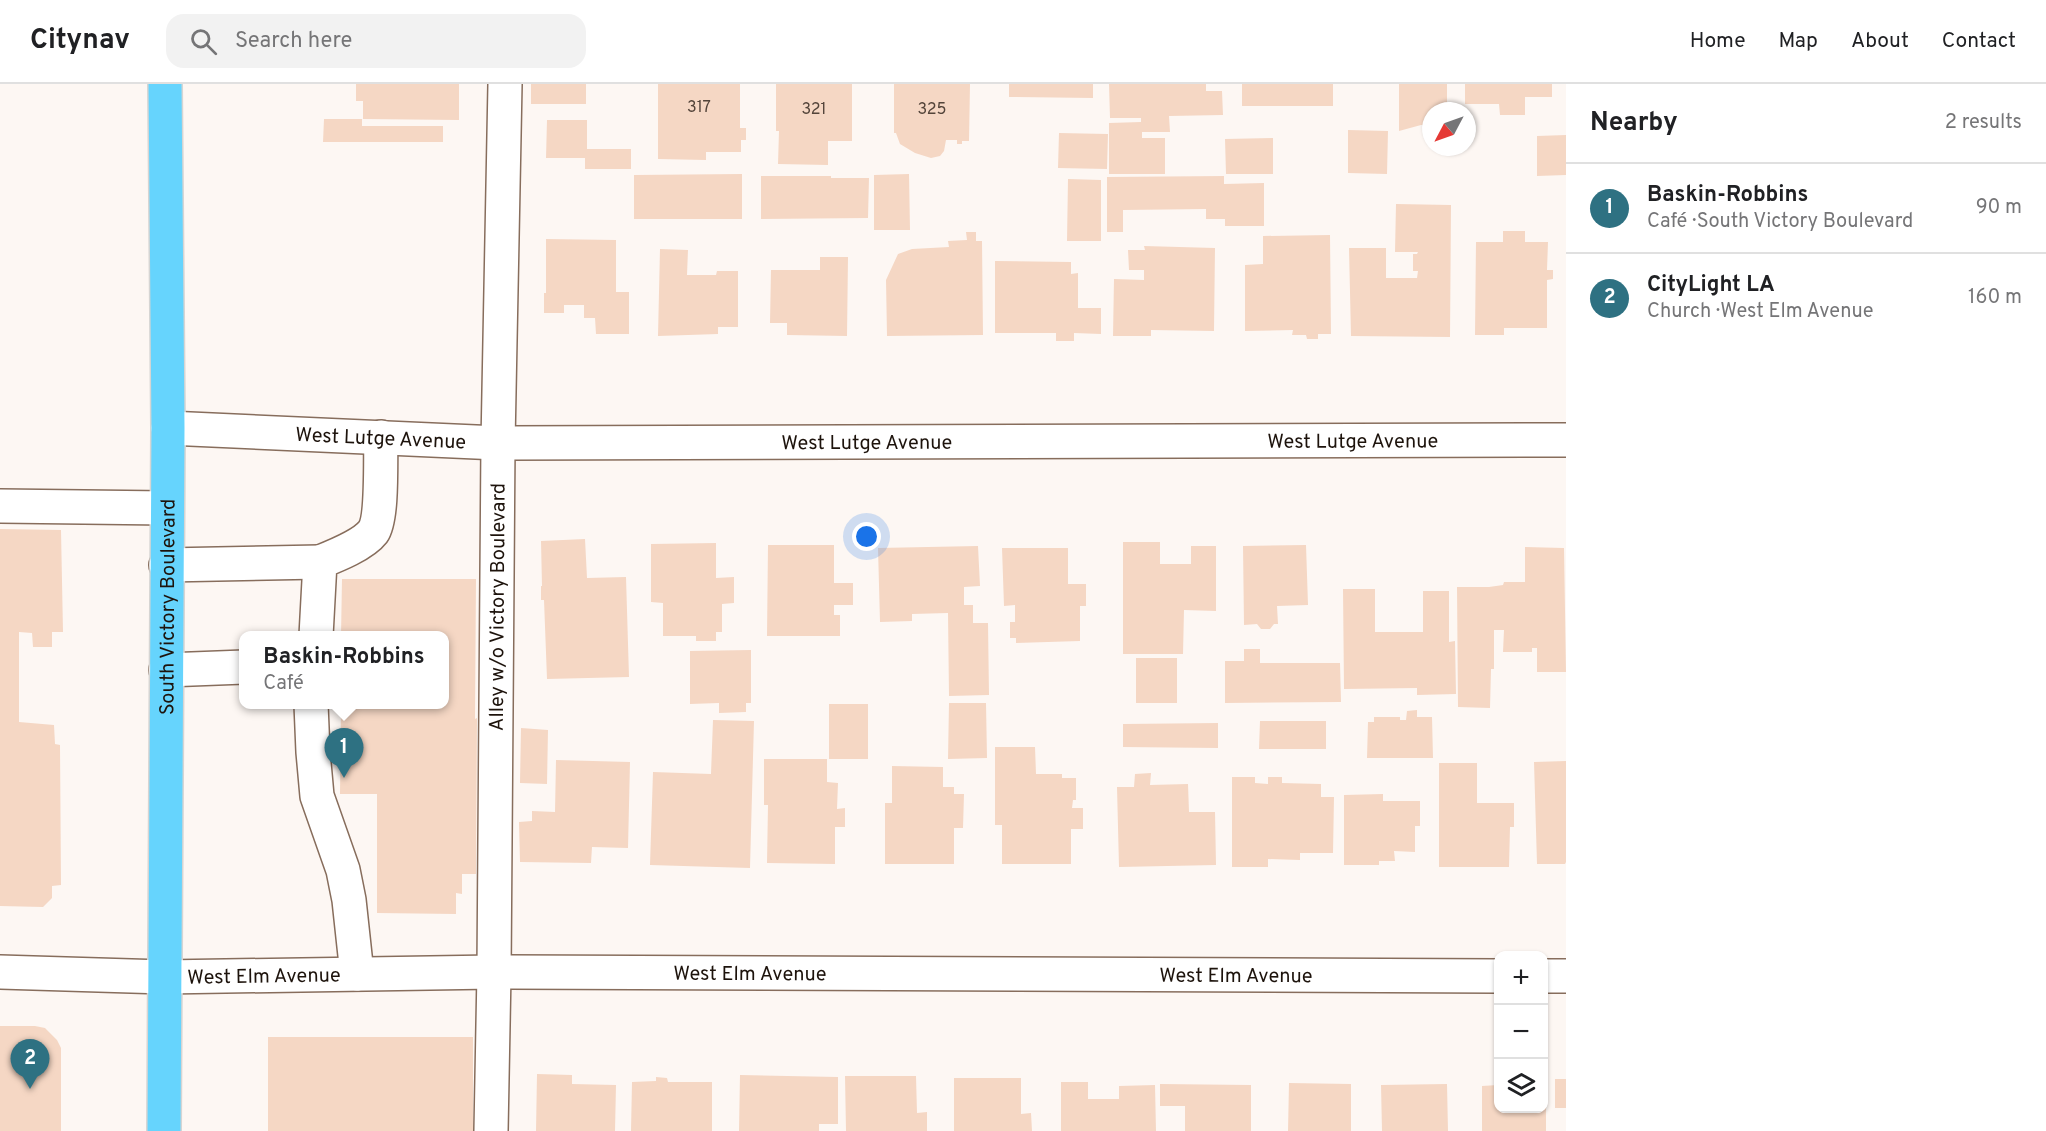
<!DOCTYPE html>
<html lang="en">
<head>
<meta charset="utf-8">
<style>
	:root { --surface:#fff; --page:#f2f2f2; --text:#202124; --muted:#757577; --line:#e0e0e0; --accent:#2e7182 }
	body { margin:0; font-family:Overpass,sans-serif; background:var(--page); color:var(--text) }
	.controls { position:absolute; right:18px; bottom:18px; display:grid; overflow:hidden; border-radius:12px; box-shadow:0 2px 4px #0004 }
	.controls button { width:54px; height:54px; display:grid; place-items:center; padding:0; border:0; border-bottom:2px solid var(--line); background:var(--surface); color:var(--text); font:30px sans-serif }
	.compass { position:absolute; left:1422px; top:18px; width:54px; height:54px; border-radius:50%; background:var(--surface); box-shadow:0 2px 4px #0004; rotate:229deg }
	.you { position:absolute; left:867px; top:453px; width:21px; height:21px; margin:-15px; border:4px solid #fff; border-radius:50%; background:#1a73e8; box-shadow:0 0 0 9px #1a73e833 }
	.badge { display:grid; place-items:center; width:39px; height:39px; border-radius:50%; background:var(--accent); color:#fff; font-size:20px; font-weight:700 }
	.pin { position:absolute; translate:-50% -50px; filter:drop-shadow(0 2px 3px #0008) }
	.pin::after { content:''; position:absolute; top:32px; width:21px; height:18px; background:inherit; clip-path:polygon(0 0,100% 0,50% 100%) }
	.popup { position:absolute; left:239px; top:547px; width:210px; height:78px; box-sizing:border-box; display:grid; place-content:center; border-radius:12px; background:var(--surface); filter:drop-shadow(0 2px 4px #0005); font-size:20px; white-space:nowrap; color:var(--muted) }
	.popup b { font-size:22px; color:var(--text) }
	.popup::after { content:''; position:absolute; left:50%; top:100%; margin-left:-12px; border:12px solid transparent; border-top-color:var(--surface) }
	.list { margin:0; padding:0; list-style:none }
	h2 { display:flex; justify-content:space-between; align-items:center; height:78px; margin:0; padding:0 24px; font-size:26px }
	h2 small { font-size:20px; font-weight:400; color:var(--muted) }
	.list li { display:grid; grid-template-columns:39px 1fr auto; gap:18px; align-items:center; box-sizing:border-box; height:90px; padding:0 24px; border-top:2px solid var(--line) }
	.list b { display:block; font-size:22px; white-space:nowrap }
	.list p { margin:0; font-size:20px; white-space:nowrap; color:var(--muted) }
	.list em { font-size:20px; font-style:normal; color:var(--muted) }
	.icon { flex:none; width:33px; height:33px; fill:none; stroke:currentColor; stroke-width:2; stroke-linecap:round; stroke-linejoin:round }
	.map { position:relative; flex:none; width:1566px; height:1047px; overflow:hidden }
	header { display:flex; align-items:center; gap:36px; box-sizing:border-box; height:84px; padding:0 30px; background:var(--surface); border-bottom:2px solid var(--line) }
	header strong { font-size:28px }
	nav { display:flex; gap:33px; margin-inline-start:auto; font-size:21px }
	.search { width:420px; height:54px; background:var(--page); display:flex; align-items:center; gap:15px; box-sizing:border-box; padding:0 21px; border-radius:18px; color:var(--muted); font-size:22px }
	main { display:flex }
	aside { flex:1; background:var(--surface) }
	.map>svg:first-child { display:block }
</style>
</head>
<body>
<header>
<strong>Citynav</strong>
<div class="search"><svg class="icon" aria-label="search" viewBox="0 0 24 24"><circle cx="10" cy="10" r="6"/><path d="M15 15l6 6"/></svg>Search here</div>
<nav><a>Home</a><a>Map</a><a>About</a><a>Contact</a></nav>
</header>
<main>
<div class="map">
<svg width="1566" height="1047" viewBox="0 0 1566 1047">
	<rect width="100%" height="100%" fill="#fdf7f3"/>
	<path fill="#f5d7c4" d="M 356,0 L 459,0 L 459,36 L 363,35 L 363,17 L 356,17 Z
		M 531,0 L 586,0 L 586,20 L 531,20 Z
		M 658,0 L 740,0 L 740,44 L 746,44 L 746,56 L 741,56 L 741,68 L 706,68 L 706,76 L 658,75 Z
		M 776,0 L 852,0 L 852,57 L 828,57 L 828,81 L 778,80 L 779,47 L 776,47 Z
		M 894,0 L 970,0 L 969,57 L 962,57 L 962,60 L 957,60 L 957,56 L 946,56 L 944,67 L 940,72 L 931,74 L 915,69 L 900,60 L 896,49 L 894,49 Z
		M 1009,0 L 1093,0 L 1093,14 L 1009,13 Z
		M 1109,0 L 1206,0 L 1206,7 L 1222,7 L 1223,31 L 1169,32 L 1170,48 L 1142,48 L 1142,54 L 1165,54 L 1165,90 L 1109,90 L 1109,39 L 1141,38 L 1141,34 L 1110,34 Z
		M 1242,0 L 1333,0 L 1333,22 L 1242,22 Z
		M 1399,0 L 1447,0 L 1447,27 L 1431,27 L 1431,41 L 1421,41 L 1399,47 Z
		M 1465,0 L 1552,0 L 1552,13 L 1525,13 L 1525,31 L 1500,31 L 1499,20 L 1465,20 Z
		M 324,35 L 362,35 L 362,42 L 443,42 L 443,58 L 323,58 Z
		M 547,36 L 587,36 L 587,65 L 631,65 L 631,85 L 585,85 L 585,74 L 546,74 Z
		M 1348,46 L 1388,47 L 1387,90 L 1348,89 Z
		M 1059,49 L 1108,50 L 1107,85 L 1058,84 Z
		M 1566,51 L 1566,91 L 1537,92 L 1537,52 Z
		M 1273,54 L 1273,90 L 1226,90 L 1225,55 Z
		M 742,90 L 742,135 L 634,135 L 634,91 Z
		M 909,90 L 910,146 L 874,146 L 874,91 Z
		M 761,92 L 831,92 L 831,94 L 869,94 L 868,134 L 761,135 Z
		M 1224,92 L 1224,100 L 1264,99 L 1264,142 L 1225,142 L 1225,135 L 1206,135 L 1206,125 L 1123,126 L 1123,148 L 1107,148 L 1107,93 Z
		M 1068,95 L 1101,96 L 1101,157 L 1067,157 Z
		M 1396,120 L 1451,121 L 1450,253 L 1351,252 L 1349,164 L 1386,164 L 1386,194 L 1417,194 L 1418,187 L 1413,187 L 1413,170 L 1417,170 L 1418,168 L 1395,168 Z
		M 1503,147 L 1525,147 L 1525,158 L 1548,158 L 1547,186 L 1553,186 L 1553,195 L 1547,196 L 1547,244 L 1504,244 L 1504,251 L 1475,251 L 1476,158 L 1503,158 Z
		M 966,148 L 976,148 L 976,157 L 982,157 L 983,251 L 887,252 L 886,196 L 898,170 L 912,165 L 949,163 L 948,157 L 967,156 Z
		M 1330,151 L 1331,250 L 1318,250 L 1318,255 L 1307,255 L 1306,251 L 1292,251 L 1293,246 L 1245,247 L 1245,181 L 1263,180 L 1263,152 Z
		M 546,155 L 616,156 L 616,208 L 629,208 L 629,250 L 596,250 L 595,234 L 584,234 L 584,221 L 564,221 L 564,229 L 544,229 L 544,209 L 546,209 Z
		M 1144,162 L 1215,164 L 1214,247 L 1151,246 L 1151,252 L 1113,252 L 1114,195 L 1144,196 L 1144,186 L 1129,186 L 1128,166 L 1145,166 Z
		M 660,165 L 688,166 L 687,191 L 716,191 L 717,187 L 738,187 L 738,243 L 718,243 L 718,250 L 658,252 Z
		M 820,173 L 848,173 L 847,252 L 787,251 L 787,239 L 770,239 L 771,186 L 820,186 Z
		M 995,177 L 1071,178 L 1071,190 L 1078,189 L 1078,224 L 1101,224 L 1101,250 L 1074,249 L 1074,257 L 1056,257 L 1056,249 L 995,249 Z
		M 0,445 L 61,446 L 63,548 L 52,548 L 52,563 L 33,563 L 32,549 L 19,548 L 19,638 L 54,641 L 55,660 L 60,661 L 61,801 L 52,802 L 52,814 L 43,823 L 0,822 Z
		M 585,455 L 587,494 L 626,493 L 629,593 L 547,595 L 544,516 L 541,516 L 541,502 L 542,502 L 541,457 Z
		M 1123,458 L 1160,458 L 1160,480 L 1191,480 L 1191,462 L 1216,462 L 1216,527 L 1184,526 L 1183,570 L 1123,570 Z
		M 716,459 L 716,494 L 734,493 L 734,519 L 722,520 L 722,548 L 716,548 L 716,557 L 696,557 L 696,552 L 663,552 L 663,519 L 651,518 L 651,460 Z
		M 768,461 L 834,461 L 834,499 L 853,499 L 853,521 L 834,521 L 834,531 L 840,531 L 840,552 L 767,552 Z
		M 1306,461 L 1308,521 L 1277,522 L 1278,540 L 1274,540 L 1270,545 L 1261,545 L 1257,540 L 1244,541 L 1243,462 Z
		M 978,462 L 980,502 L 964,503 L 964,521 L 973,521 L 973,539 L 988,539 L 989,611 L 949,612 L 948,529 L 912,530 L 912,537 L 880,538 L 878,464 Z
		M 1525,463 L 1564,464 L 1566,588 L 1537,588 L 1537,564 L 1532,564 L 1532,568 L 1503,568 L 1504,546 L 1494,546 L 1494,585 L 1491,585 L 1490,624 L 1458,623 L 1457,503 L 1489,503 L 1503,501 L 1504,498 L 1525,498 Z
		M 1002,464 L 1068,464 L 1068,500 L 1086,500 L 1086,522 L 1080,522 L 1080,557 L 1016,559 L 1016,554 L 1010,554 L 1010,538 L 1015,538 L 1015,521 L 1004,522 Z
		M 342,495 L 476,495 L 475,635 L 477,634 L 476,790 L 462,790 L 462,810 L 456,809 L 456,830 L 377,829 L 377,710 L 340,710 L 341,620 L 445,620 L 445,552 L 341,552 Z
		M 1343,505 L 1375,505 L 1375,548 L 1423,548 L 1423,507 L 1449,507 L 1449,558 L 1455,557 L 1456,610 L 1417,611 L 1417,604 L 1344,605 Z
		M 1244,565 L 1260,565 L 1260,579 L 1340,579 L 1341,618 L 1225,619 L 1225,577 L 1244,577 Z
		M 751,566 L 751,619 L 746,619 L 746,628 L 719,629 L 719,619 L 690,620 L 690,567 Z
		M 1136,574 L 1177,574 L 1177,619 L 1136,619 Z
		M 949,619 L 986,619 L 987,674 L 948,675 Z
		M 829,620 L 868,620 L 868,675 L 829,675 Z
		M 1417,626 L 1417,633 L 1432,633 L 1433,674 L 1367,674 L 1368,638 L 1374,638 L 1374,633 L 1400,633 L 1400,636 L 1406,636 L 1407,627 Z
		M 713,636 L 754,637 L 750,784 L 650,781 L 653,688 L 711,690 Z
		M 1260,637 L 1326,637 L 1326,665 L 1259,665 Z
		M 1218,639 L 1218,664 L 1123,663 L 1123,640 Z
		M 521,644 L 548,646 L 547,700 L 520,699 Z
		M 995,663 L 1035,663 L 1036,690 L 1062,690 L 1062,694 L 1076,694 L 1076,716 L 1073,716 L 1072,724 L 1083,724 L 1083,745 L 1071,745 L 1071,780 L 1002,780 L 1002,741 L 995,741 Z
		M 764,675 L 827,675 L 827,698 L 838,699 L 837,725 L 845,724 L 845,743 L 835,743 L 835,780 L 767,779 L 768,721 L 764,721 Z
		M 556,676 L 630,678 L 628,764 L 592,763 L 591,779 L 520,778 L 519,738 L 532,737 L 532,727 L 555,728 Z
		M 1566,677 L 1566,778 L 1565,780 L 1537,780 L 1534,678 Z
		M 1439,679 L 1477,679 L 1477,719 L 1514,719 L 1514,743 L 1510,743 L 1509,783 L 1439,783 Z
		M 892,682 L 943,683 L 943,703 L 954,703 L 954,710 L 964,710 L 963,744 L 954,744 L 954,780 L 885,780 L 885,719 L 892,719 Z
		M 1151,689 L 1150,701 L 1188,700 L 1189,728 L 1215,728 L 1216,781 L 1119,783 L 1117,703 L 1134,703 L 1135,690 Z
		M 1232,693 L 1255,693 L 1255,699 L 1268,700 L 1268,693 L 1282,693 L 1282,699 L 1321,700 L 1321,713 L 1334,713 L 1333,769 L 1300,769 L 1300,776 L 1268,775 L 1268,783 L 1232,783 Z
		M 1383,710 L 1383,717 L 1420,717 L 1420,742 L 1415,742 L 1415,768 L 1394,767 L 1395,777 L 1379,777 L 1379,781 L 1344,781 L 1344,711 Z
		M 0,942 L 35,942 L 45,944 L 57,956 L 61,964 L 61,1047 L 0,1047 Z
		M 268,953 L 473,953 L 473,1047 L 268,1047 Z
		M 537,990 L 572,991 L 572,1000 L 616,1001 L 615,1047 L 536,1047 Z
		M 740,991 L 838,993 L 838,1040 L 819,1040 L 819,1047 L 739,1047 Z
		M 845,992 L 916,992 L 917,1029 L 927,1028 L 927,1047 L 846,1047 Z
		M 656,993 L 667,994 L 668,998 L 712,998 L 712,1047 L 631,1047 L 632,998 L 656,997 Z
		M 954,994 L 1021,994 L 1021,1030 L 1031,1029 L 1032,1047 L 954,1047 Z
		M 1555,995 L 1566,995 L 1566,1024 L 1555,1024 Z
		M 1061,998 L 1088,998 L 1088,1015 L 1119,1015 L 1119,1002 L 1155,1001 L 1156,1047 L 1061,1047 Z
		M 1289,999 L 1351,1000 L 1351,1047 L 1288,1047 Z
		M 1160,1000 L 1251,1001 L 1251,1047 L 1185,1047 L 1185,1022 L 1160,1022 Z
		M 1447,1000 L 1448,1047 L 1382,1047 L 1381,1001 Z
		M 1498,1001 L 1498,1024 L 1544,1024 L 1544,1001 L 1546,1001 L 1546,1047 L 1482,1047 L 1482,1002 Z"/>
	<g fill="none" stroke-linecap="round" stroke-linejoin="round">
		<g stroke="#876d5c" stroke-width="36">
			<g id="minor">
				<path id="s1" d="M 168,344 L 498,359 L 1566,356"/>
				<path d="M 0,422 L 167,424"/>
				<path d="M 166,481 L 320,478"/>
				<path d="M 316,552 L 320,478 C 335,472 363,461 373,448 C 383,434 380,373 381,353"/>
				<path d="M 166,586 L 244,583"/>
				<path d="M 311,620 L 313,668 L 317,712 L 343,786 L 349,816 L 357,890"/>
				<path id="s2" d="M 0,888 L 164,893 L 494,888 L 1498,892"/>
				<path d="M 1544,892 L 1566,892"/>
				<path id="s3" d="M 491,1047 L 494,888 L 498,359 L 505,0"/>
			</g>
		</g>
		<g stroke="#d6d5d3" stroke-width="36">
			<g id="major">
				<path id="s4" d="M 164,1047 L 168,344 L 165,0"/>
			</g>
		</g>
		<use href="#minor" stroke="#fff" stroke-width="33"/>
		<use href="#major" stroke="#66d4fd" stroke-width="33"/>
	</g>
	<g text-anchor="middle" stroke-width="4.5" stroke-linejoin="round" paint-order="stroke">
		<g font-size="16" fill="#53443a">
			<text x="699" y="28">317</text>
			<text x="814" y="30">321</text>
			<text x="932" y="30">325</text>
		</g>
		<g font-size="20" fill="#1d130c" stroke="#fff">
			<text dy="7" stroke="none"><textPath href="#s1" startOffset="213">West Lutge Avenue</textPath></text>
			<text dy="7" stroke="none"><textPath href="#s1" startOffset="1185">West Lutge Avenue</textPath></text>
			<text dy="7" stroke="none"><textPath href="#s1" startOffset="699">West Lutge Avenue</textPath></text>
			<text dy="7" stroke="none"><textPath href="#s4" startOffset="524">South Victory Boulevard</textPath></text>
			<text dy="7" stroke="none"><textPath href="#s3" startOffset="524">Alley w/o Victory Boulevard</textPath></text>
			<text dy="7" stroke="none"><textPath href="#s2" startOffset="750">West Elm Avenue</textPath></text>
			<text dy="7" stroke="none"><textPath href="#s2" startOffset="264">West Elm Avenue</textPath></text>
			<text dy="7" stroke="none"><textPath href="#s2" startOffset="1236">West Elm Avenue</textPath></text>
		</g>
	</g>
</svg>
<div class="controls">
<button>+</button>
<button>−</button>
<button><svg class="icon" aria-label="layers" viewBox="0 0 24 24"><path d="M12 4l9 5-9 5-9-5zM3 14l9 5 9-5"/></svg></button>
</div>
<svg class="compass" viewBox="-18 -18 36 36"><path d="M0-13l5 13h-10z" fill="#e53935"/><path d="M0 13l5-13h-10z" fill="#757577"/></svg>
<div class="you"></div>
<div class="pin badge" style="left:344px;top:694px">1</div>
<div class="popup"><b>Baskin-Robbins</b>Café</div>
<div class="pin badge" style="left:30px;top:1005px">2</div>
</div>
<aside>
<h2>Nearby<small>2 results</small></h2>
<ul class="list">
<li><span class="badge">1</span><div><b>Baskin-Robbins</b><p>Café · South Victory Boulevard</p></div><em>90 m</em></li>
<li><span class="badge">2</span><div><b>CityLight LA</b><p>Church · West Elm Avenue</p></div><em>160 m</em></li>
</ul>
</aside>
</main>
</body>
</html>
